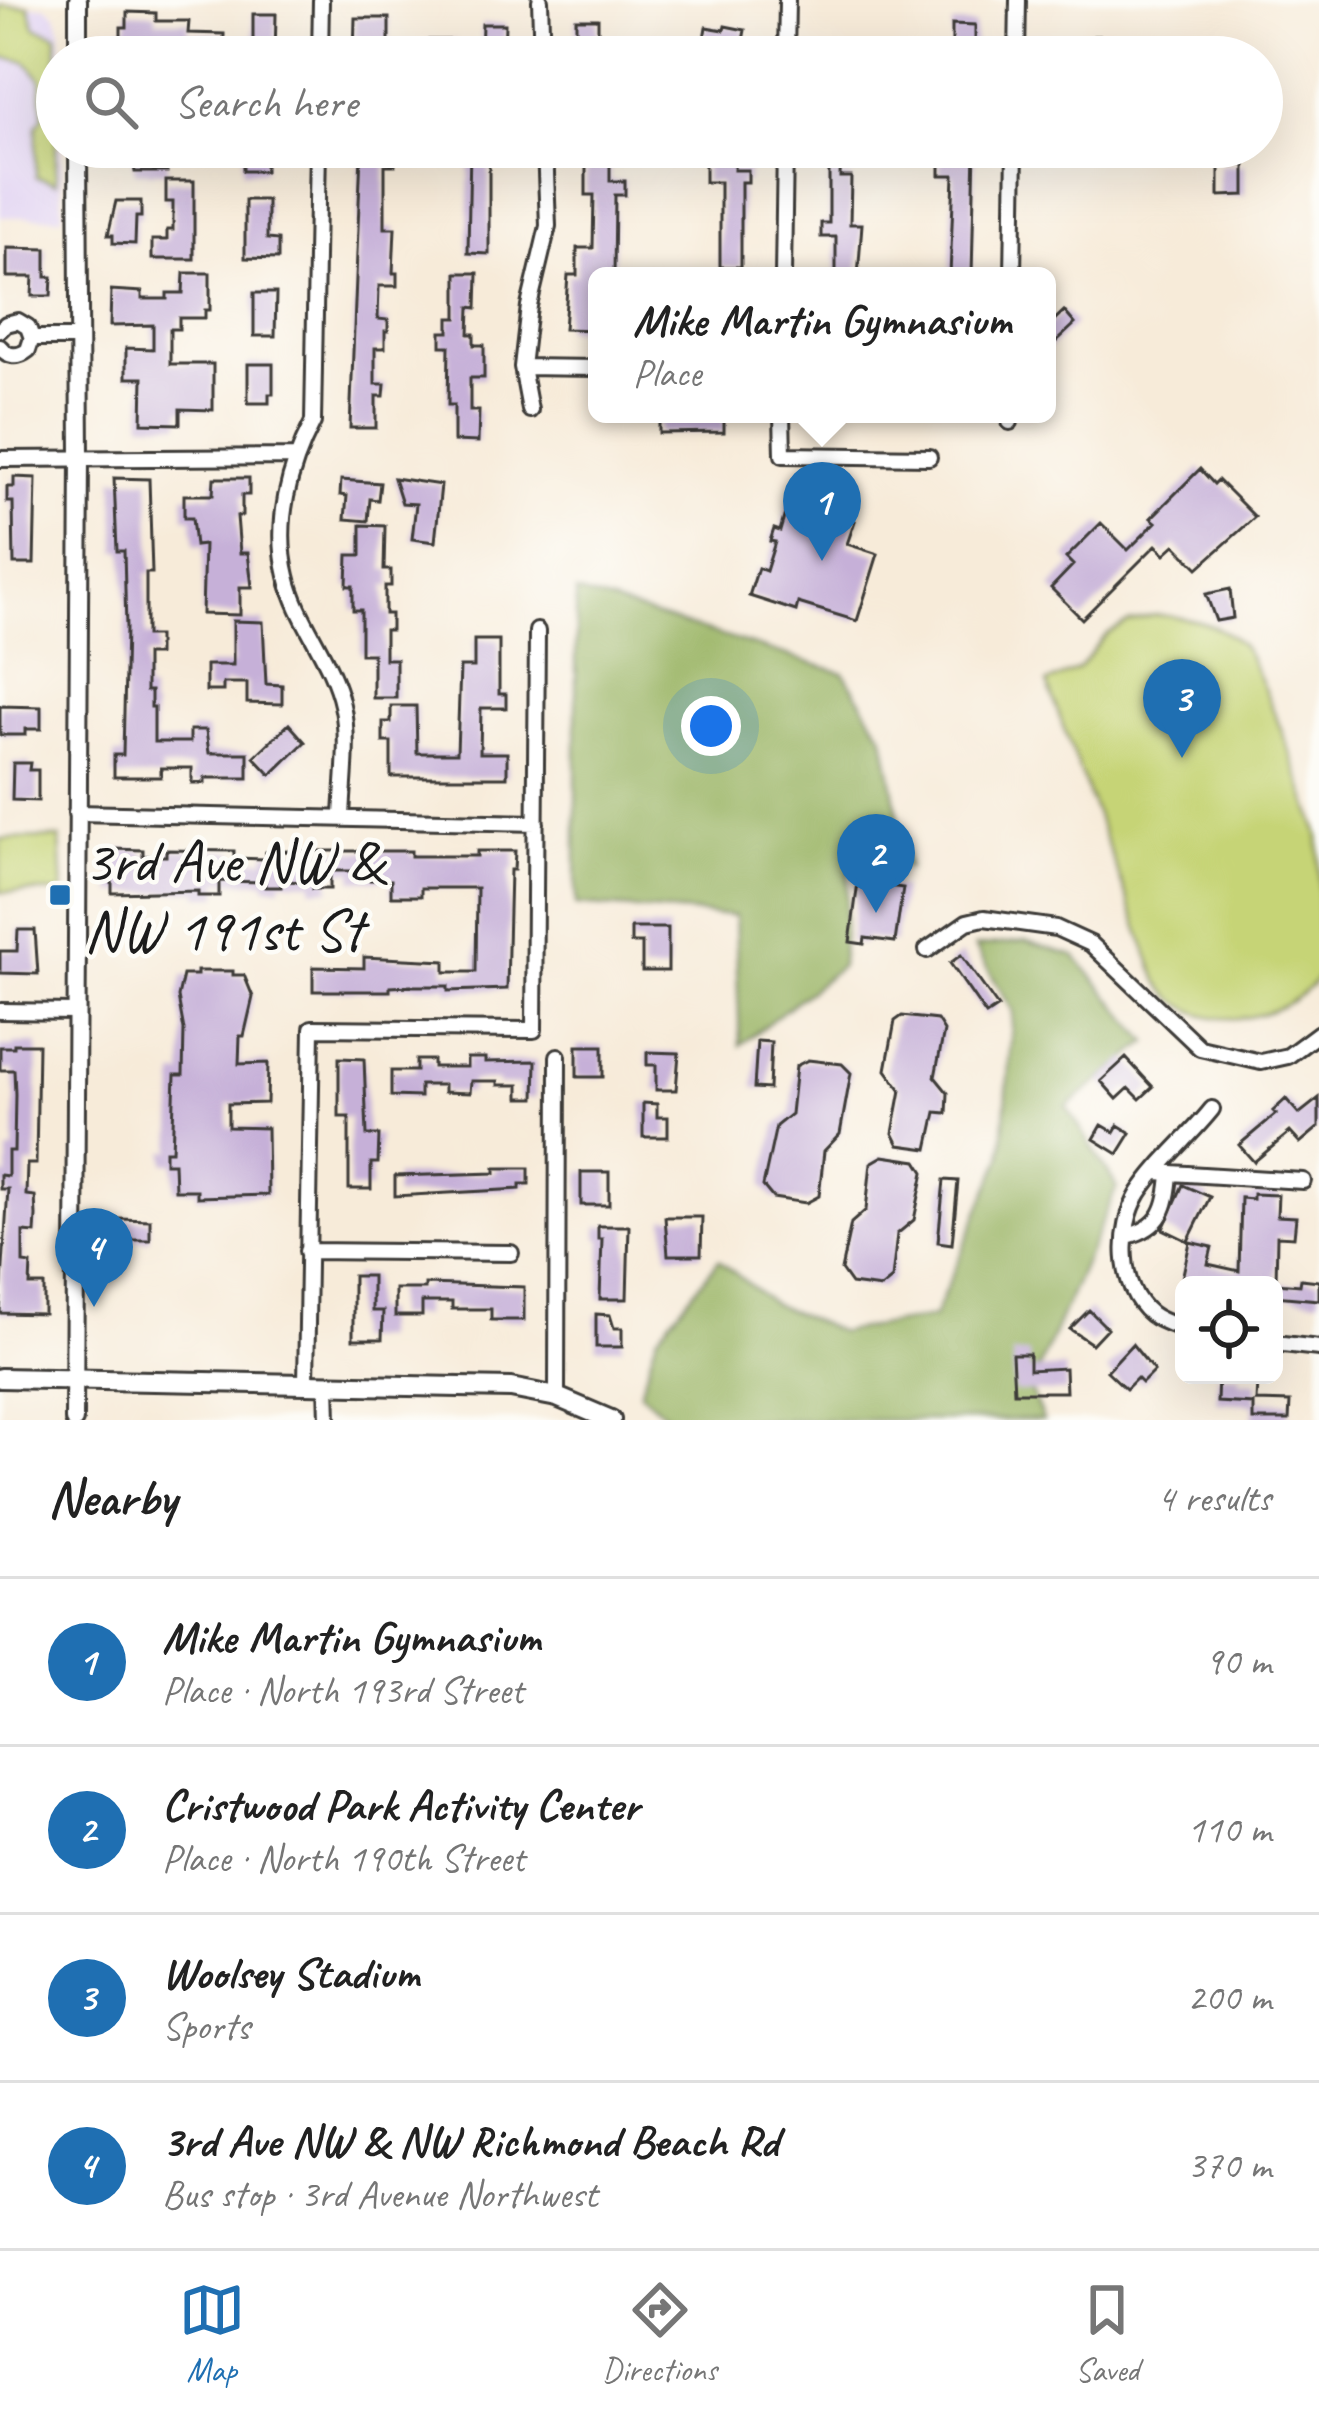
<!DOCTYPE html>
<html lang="en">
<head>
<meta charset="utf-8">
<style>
	:root { --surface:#fff; --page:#f6f6f6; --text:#222; --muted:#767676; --line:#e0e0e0; --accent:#1f6fb2 }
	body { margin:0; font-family:Caveat,sans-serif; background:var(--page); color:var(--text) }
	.controls { position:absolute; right:36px; bottom:36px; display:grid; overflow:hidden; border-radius:18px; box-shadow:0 12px 48px #0002 }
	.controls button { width:108px; height:108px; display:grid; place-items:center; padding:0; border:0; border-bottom:3px solid var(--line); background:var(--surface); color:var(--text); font:60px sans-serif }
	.you { position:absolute; left:711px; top:726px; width:42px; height:42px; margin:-30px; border:9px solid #fff; border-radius:50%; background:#1a73e8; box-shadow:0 0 0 18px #1a73e833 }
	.badge { display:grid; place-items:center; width:78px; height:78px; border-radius:50%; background:var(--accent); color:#fff; font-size:39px; font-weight:700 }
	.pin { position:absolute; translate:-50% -99px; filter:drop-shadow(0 3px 6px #0008) }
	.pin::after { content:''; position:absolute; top:63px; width:42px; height:36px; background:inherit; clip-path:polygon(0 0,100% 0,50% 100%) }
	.popup { position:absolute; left:588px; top:267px; width:468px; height:156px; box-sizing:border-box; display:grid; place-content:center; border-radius:18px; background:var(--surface); filter:drop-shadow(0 3px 9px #0005); font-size:39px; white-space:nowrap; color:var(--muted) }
	.popup b { font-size:45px; color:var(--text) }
	.popup::after { content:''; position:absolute; left:50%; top:100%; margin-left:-24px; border:24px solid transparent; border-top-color:var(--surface) }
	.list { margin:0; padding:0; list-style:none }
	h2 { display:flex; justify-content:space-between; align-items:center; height:156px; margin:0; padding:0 48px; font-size:51px }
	h2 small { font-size:39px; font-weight:400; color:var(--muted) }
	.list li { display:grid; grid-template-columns:78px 1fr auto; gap:36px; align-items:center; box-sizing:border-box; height:168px; padding:0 48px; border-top:3px solid var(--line) }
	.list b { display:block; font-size:45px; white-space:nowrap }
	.list p { margin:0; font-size:39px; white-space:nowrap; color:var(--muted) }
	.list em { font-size:39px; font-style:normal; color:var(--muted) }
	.icon { flex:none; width:66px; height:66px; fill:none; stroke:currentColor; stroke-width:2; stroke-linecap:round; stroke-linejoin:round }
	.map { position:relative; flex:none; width:1319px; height:1420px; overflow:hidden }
	.search { position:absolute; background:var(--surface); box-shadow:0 12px 48px #0002; left:36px; right:36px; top:36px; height:132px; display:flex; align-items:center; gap:30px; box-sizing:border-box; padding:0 42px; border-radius:66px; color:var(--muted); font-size:45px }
	.sheet { height:828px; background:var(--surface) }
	nav { display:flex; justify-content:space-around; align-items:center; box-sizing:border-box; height:168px; border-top:3px solid var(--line); background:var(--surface); font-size:33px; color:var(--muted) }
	nav a { display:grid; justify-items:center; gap:6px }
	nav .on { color:var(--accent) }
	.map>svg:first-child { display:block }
</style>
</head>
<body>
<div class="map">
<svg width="1319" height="1420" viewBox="0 0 1319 1420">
	<rect width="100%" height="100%" fill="#fdfcf7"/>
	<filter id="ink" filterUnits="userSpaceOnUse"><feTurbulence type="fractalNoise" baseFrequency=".00833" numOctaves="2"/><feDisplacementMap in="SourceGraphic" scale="24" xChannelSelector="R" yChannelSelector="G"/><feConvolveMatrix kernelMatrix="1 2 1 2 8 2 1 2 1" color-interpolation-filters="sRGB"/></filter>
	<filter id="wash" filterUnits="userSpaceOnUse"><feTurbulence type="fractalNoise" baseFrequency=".004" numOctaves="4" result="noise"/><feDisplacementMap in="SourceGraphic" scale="48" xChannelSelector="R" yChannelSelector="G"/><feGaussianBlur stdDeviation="2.7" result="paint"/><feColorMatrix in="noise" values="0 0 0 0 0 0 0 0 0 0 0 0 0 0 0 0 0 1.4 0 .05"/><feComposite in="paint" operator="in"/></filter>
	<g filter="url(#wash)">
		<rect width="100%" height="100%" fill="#f7ebd9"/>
		<path fill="#e2d4f3" d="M 0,6 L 47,6 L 56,15 L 61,31 L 61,57 L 57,57 L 57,147 L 61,147 L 62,217 L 0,217 Z"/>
		<path fill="#c6d476" stroke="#717849" stroke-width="3" d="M 0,6 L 29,6 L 35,27 L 57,35 L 56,183 L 36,177 L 37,125 L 43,116 L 41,79 L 26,61 L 0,57 Z
			M 1155,615 C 1185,617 1218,622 1240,644 C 1258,662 1314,811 1319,839 C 1319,878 1319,936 1319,977 C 1279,1026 1195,1037 1158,981 L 1047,683 L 1078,669 L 1107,634 L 1129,622 Z
			M 60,838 L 63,892 L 0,892 L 0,839 Z"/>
		<path fill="#9cb667" stroke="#5c6942" stroke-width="3" d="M 576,592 L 844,673 L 884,737 L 908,867 L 849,871 L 841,966 L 740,1045 L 735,916 L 576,905 Z
			M 1025,941 L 1075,956 L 1148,1042 L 1067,1107 L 1117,1187 L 1030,1389 L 1043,1420 L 672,1420 L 640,1392 L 657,1336 L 719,1260 L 773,1304 L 840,1332 L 934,1317 L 1002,1157 L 1013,1011 L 975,947 Z"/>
		<g id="blocks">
			<path fill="#c6b0d8" d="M 127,12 L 156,13 L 156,21 L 189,21 L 188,33 L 224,34 L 224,49 L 188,49 L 188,53 L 121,57 L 121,27 L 127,27 Z
				M 253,14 L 276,14 L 275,57 L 253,57 Z
				M 355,18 L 389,18 L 389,57 L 354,57 Z
				M 576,19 L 598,19 L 598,53 L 576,53 Z
				M 482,24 L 505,24 L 504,57 L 481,57 Z
				M 952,24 L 975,25 L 975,52 L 952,52 Z
				M 725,26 L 745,30 L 740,57 L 702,50 L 706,27 L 724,30 Z
				M 1094,36 L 1144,36 L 1144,57 L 1094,57 Z
				M 429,40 L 457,40 L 457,57 L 429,57 Z
				M 643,43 L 677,43 L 677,57 L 643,57 Z
				M 131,147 L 167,147 L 167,172 L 135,172 Z
				M 243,147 L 265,147 L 265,171 L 243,171 Z
				M 370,147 L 394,147 L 395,165 L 385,165 L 385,228 L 395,228 L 393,273 L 397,273 L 397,286 L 379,286 L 378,319 L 388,320 L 388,331 L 385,331 L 385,348 L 375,348 L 375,384 L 385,384 L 384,396 L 376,396 L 376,428 L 350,428 L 361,153 L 370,153 Z
				M 470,147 L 489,147 L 489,254 L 468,253 Z
				M 590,147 L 610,147 L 610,181 L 625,181 L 625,195 L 615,195 L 614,276 L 597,276 L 597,330 L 564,329 L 568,275 L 577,275 L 577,248 L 593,248 L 594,195 L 586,195 L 586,157 L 590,157 Z
				M 714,147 L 735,147 L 734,170 L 748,170 L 748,182 L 741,182 L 741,267 L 720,267 L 720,182 L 705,182 L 705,163 L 714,163 Z
				M 822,147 L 841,147 L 840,177 L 851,177 L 850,224 L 862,224 L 858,276 L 836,276 L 836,237 L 821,237 L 821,223 L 829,223 L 829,170 L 822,170 Z
				M 940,147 L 975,147 L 972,276 L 950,276 L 954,175 L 940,175 Z
				M 1219,165 L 1245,165 L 1245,195 L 1219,196 Z
				M 166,181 L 194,181 L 194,259 L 152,259 L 152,240 L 167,240 L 167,230 L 173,230 L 173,202 L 166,202 Z
				M 245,200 L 267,200 L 267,239 L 278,240 L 278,259 L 245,258 Z
				M 116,201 L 141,201 L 141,217 L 136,217 L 135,244 L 113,243 L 113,235 L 108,235 Z
				M 7,248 L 46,249 L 46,277 L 52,277 L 51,296 L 32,296 L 33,277 L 7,277 Z
				M 184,273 L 210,273 L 210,310 L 205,310 L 205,318 L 179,318 L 179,329 L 170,329 L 170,364 L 213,364 L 213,410 L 180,409 L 180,424 L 142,423 L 143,378 L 126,378 L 126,348 L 153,349 L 153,325 L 110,326 L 111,290 L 142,292 L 142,299 L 167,299 L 167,293 L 183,293 Z
				M 457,273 L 478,273 L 477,308 L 470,307 L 469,334 L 474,334 L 474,345 L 484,345 L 484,378 L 470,378 L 470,411 L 479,411 L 478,442 L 454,441 L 454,405 L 448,405 L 449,346 L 441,346 L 441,332 L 449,332 L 449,318 L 457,318 Z
				M 254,293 L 276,293 L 275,336 L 254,336 Z
				M 1064,311 L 1075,324 L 1047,350 L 1047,327 Z
				M 248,364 L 273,364 L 273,394 L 269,394 L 269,403 L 248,403 Z
				M 659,414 L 724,414 L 724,432 L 659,433 Z
				M 1200,469 L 1214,484 L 1218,480 L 1255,517 L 1198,568 L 1175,545 L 1165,554 L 1156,545 L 1082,619 L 1051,588 L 1073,565 L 1066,558 L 1101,523 L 1128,550 L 1156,522 L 1151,518 Z
				M 14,477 L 36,478 L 34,564 L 14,564 L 13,502 L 7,502 L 7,487 L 14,487 Z
				M 114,478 L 149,479 L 152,573 L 146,573 L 146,636 L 158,636 L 158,655 L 146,655 L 146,691 L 151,691 L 151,707 L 154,707 L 154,742 L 190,742 L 190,730 L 206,730 L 209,753 L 248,753 L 248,778 L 205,778 L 205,783 L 192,783 L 192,768 L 161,768 L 161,777 L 114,777 L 114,755 L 123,755 L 126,628 L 124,551 L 117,551 Z
				M 214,478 L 249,478 L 249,495 L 242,495 L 242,516 L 237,516 L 240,553 L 248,553 L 252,587 L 240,587 L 240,615 L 202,614 L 204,545 L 195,546 L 192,518 L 184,518 L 184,495 L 213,495 Z
				M 394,478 L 441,485 L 435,542 L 412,539 L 416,504 L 402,503 Z
				M 341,480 L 380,483 L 378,500 L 370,499 L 368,521 L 345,519 L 347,496 L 340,495 Z
				M 789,500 L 855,521 L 847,544 L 878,554 L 857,621 L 798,603 L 796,611 L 749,596 L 758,568 L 766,571 L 775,542 L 770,541 L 774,529 L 780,531 Z
				M 361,525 L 385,526 L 384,570 L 391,570 L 391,586 L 385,586 L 385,614 L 391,614 L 391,630 L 385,630 L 385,659 L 396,659 L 396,698 L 373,698 L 373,654 L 361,654 L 361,610 L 353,610 L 353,586 L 347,586 L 348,555 L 361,555 Z
				M 1230,589 L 1233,618 L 1216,621 L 1206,594 Z
				M 233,621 L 263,622 L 266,684 L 282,685 L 282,704 L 247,703 L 247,683 L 223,683 L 223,691 L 206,691 L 206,665 L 233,665 Z
				M 474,640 L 499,640 L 499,694 L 506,694 L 506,708 L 481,708 L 480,753 L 507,753 L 507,777 L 391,777 L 391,742 L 383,742 L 383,722 L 391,722 L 391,706 L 416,706 L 417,753 L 457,753 L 460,667 L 474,667 Z
				M 0,706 L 41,707 L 41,729 L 25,729 L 25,735 L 0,735 Z
				M 289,724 L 305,742 L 271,775 L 254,757 Z
				M 13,763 L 30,763 L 29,770 L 38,770 L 38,801 L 12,800 Z
				M 112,849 L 143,850 L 143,856 L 166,856 L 166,850 L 234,851 L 234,858 L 265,859 L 265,852 L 289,851 L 411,851 L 411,856 L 477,856 L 477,851 L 515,851 L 514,870 L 510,870 L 507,989 L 448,991 L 448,986 L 411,986 L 390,987 L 390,991 L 313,991 L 313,967 L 364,968 L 364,957 L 445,961 L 445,972 L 476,972 L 477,888 L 421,888 L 421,896 L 391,896 L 391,880 L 353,880 L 353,871 L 330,871 L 330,889 L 312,889 L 312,882 L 281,881 L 281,887 L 265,887 L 265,882 L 219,881 L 219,896 L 198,896 L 198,891 L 112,893 Z
				M 858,882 L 903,888 L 895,942 L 865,938 L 864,944 L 850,942 Z
				M 631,928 L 668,928 L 668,971 L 642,971 L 642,943 L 631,943 Z
				M 18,930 L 35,930 L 38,974 L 0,973 L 0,951 L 17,951 Z
				M 961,955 L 998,1007 L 986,1015 L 950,963 Z
				M 197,971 L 233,971 L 233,975 L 244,975 L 253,997 L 244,1036 L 240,1036 L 239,1064 L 268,1063 L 267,1103 L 228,1104 L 228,1127 L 267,1128 L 268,1195 L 197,1197 L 197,1190 L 175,1190 L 174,1163 L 165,1163 L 165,1151 L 172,1151 L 175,1075 L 183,1075 L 184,1030 L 178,997 L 183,975 L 197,975 Z
				M 902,1016 L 937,1020 L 944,1031 L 935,1077 L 948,1093 L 947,1113 L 936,1112 L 928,1149 L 899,1145 L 893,1133 L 901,1090 L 886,1070 L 895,1021 Z
				M 757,1041 L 771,1042 L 769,1089 L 754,1088 Z
				M 14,1044 L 38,1044 L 36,1164 L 27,1164 L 26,1195 L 35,1196 L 36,1216 L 35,1233 L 23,1232 L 23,1263 L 31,1264 L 30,1285 L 44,1285 L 44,1314 L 0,1313 L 8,1189 L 0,1189 L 0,1175 L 8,1176 L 8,1151 L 14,1151 L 15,1094 L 14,1070 L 0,1070 L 0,1047 L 14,1047 Z
				M 577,1046 L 603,1046 L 603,1077 L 577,1077 Z
				M 647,1052 L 679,1053 L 676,1090 L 656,1090 L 656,1065 L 647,1065 Z
				M 339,1058 L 364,1059 L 367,1135 L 379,1135 L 378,1163 L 371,1163 L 371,1189 L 349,1189 L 349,1117 L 339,1117 Z
				M 467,1058 L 485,1058 L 485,1062 L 536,1061 L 535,1098 L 519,1098 L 519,1085 L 498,1085 L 498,1081 L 471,1081 L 470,1093 L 444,1092 L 444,1085 L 420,1085 L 420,1097 L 391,1096 L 391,1071 L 416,1071 L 416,1060 L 433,1060 L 433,1067 L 467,1067 Z
				M 1126,1058 L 1153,1087 L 1140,1099 L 1129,1088 L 1117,1099 L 1101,1081 Z
				M 808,1060 L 842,1064 L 851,1073 L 840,1134 L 824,1151 L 819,1196 L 806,1203 L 773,1198 L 763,1186 L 776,1126 L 791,1114 L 796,1066 Z
				M 1319,1098 L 1319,1127 L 1300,1143 L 1290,1132 L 1254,1162 L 1239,1145 L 1276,1114 L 1273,1111 L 1286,1099 L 1299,1114 Z
				M 643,1103 L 657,1104 L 657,1117 L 668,1117 L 668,1137 L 643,1137 Z
				M 1102,1125 L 1114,1132 L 1118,1125 L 1131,1133 L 1118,1154 L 1094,1139 Z
				M 883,1156 L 917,1161 L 924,1172 L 914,1220 L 897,1234 L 892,1279 L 881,1288 L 851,1284 L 841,1270 L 851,1223 L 866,1210 L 871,1163 Z
				M 495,1168 L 529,1168 L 529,1184 L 520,1184 L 520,1189 L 395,1196 L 395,1176 L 495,1173 Z
				M 581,1172 L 609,1172 L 609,1205 L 581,1205 Z
				M 944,1180 L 958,1181 L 952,1244 L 938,1242 Z
				M 1183,1185 L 1210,1197 L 1188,1241 L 1163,1229 Z
				M 1253,1194 L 1278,1195 L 1277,1216 L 1296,1217 L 1294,1237 L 1277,1236 L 1276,1283 L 1300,1285 L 1301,1279 L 1319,1281 L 1319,1300 L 1274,1296 L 1274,1285 L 1198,1285 L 1182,1279 L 1190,1242 L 1212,1247 L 1208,1264 L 1239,1271 L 1241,1198 L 1253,1199 Z
				M 665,1217 L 702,1217 L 701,1255 L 668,1255 Z
				M 119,1219 L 150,1220 L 150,1240 L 119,1240 Z
				M 598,1226 L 629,1226 L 627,1299 L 600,1299 L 602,1239 L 598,1239 Z
				M 353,1276 L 372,1276 L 372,1311 L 383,1311 L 382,1339 L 353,1339 Z
				M 425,1284 L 524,1287 L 524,1320 L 491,1320 L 491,1309 L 452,1309 L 452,1302 L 422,1302 L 422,1316 L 395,1316 L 395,1289 L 425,1289 Z
				M 1089,1310 L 1107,1328 L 1092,1344 L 1070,1329 Z
				M 596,1314 L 610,1315 L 614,1328 L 622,1328 L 622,1347 L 596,1347 Z
				M 1132,1344 L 1154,1371 L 1142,1383 L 1137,1378 L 1126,1389 L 1107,1371 Z
				M 1012,1354 L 1029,1354 L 1029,1370 L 1065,1368 L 1066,1392 L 1014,1392 Z
				M 1218,1375 L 1240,1375 L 1240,1381 L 1257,1382 L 1256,1401 L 1290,1402 L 1289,1420 L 1253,1420 L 1253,1404 L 1217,1402 Z"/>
		</g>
	</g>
	<g filter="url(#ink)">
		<use href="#blocks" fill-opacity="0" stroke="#3d3b38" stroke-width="3"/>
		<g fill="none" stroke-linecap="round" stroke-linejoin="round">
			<g stroke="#3d3b38" stroke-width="20">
				<path id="minor" d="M 540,0 L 542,57
					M 320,57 L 321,0
					M 786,57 L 787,0
					M 1017,57 L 1018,0
					M 318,147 L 313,422 C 289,468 274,523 287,576 C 297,621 332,659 342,705 C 350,739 343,783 342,818
					M 783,276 L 785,147
					M 1013,276 L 1015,147
					M 0,330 L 6,324 L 18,321 L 28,327 L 32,338 L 28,350 C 18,358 8,357 0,347
					M 32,338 L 78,338
					M 522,367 L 597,368
					M 530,410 L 522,367 L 529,306 L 548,226 L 545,147
					M 782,414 L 783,455 L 929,457
					M 1010,422 L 1010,414
					M 0,459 L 295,457
					M 76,813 L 536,823
					M 927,950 L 967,922 L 984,918 L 1056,928 L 1091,944 L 1200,1048 L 1261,1062 L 1288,1056 L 1319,1033
					M 0,1011 L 75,1012
					M 1155,1172 L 1303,1181
					M 1127,1236 C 1162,1228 1168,1206 1170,1173
					M 307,1251 L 511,1253
					M 1184,1329 C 1173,1325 1160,1321 1151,1314 C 1118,1287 1118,1228 1139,1193 C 1159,1162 1189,1138 1212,1109
					M 1274,1343 L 1319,1348
					M 306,1383 L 312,1028 L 534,1030 L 537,631
					M 327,1384 L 328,1420
					M 557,1397 L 558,1056"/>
			</g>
			<g stroke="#3d3b38" stroke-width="22">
				<path id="tertiary" d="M 78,0 L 78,57
					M 74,1420 L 80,457 L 78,147"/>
			</g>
			<g stroke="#3d3b38" stroke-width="24">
				<path id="secondary" d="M 0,1378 L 511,1388 L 557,1397 L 611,1420"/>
			</g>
			<use href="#minor" stroke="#fff" stroke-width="14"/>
			<use href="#tertiary" stroke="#fff" stroke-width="16"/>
			<use href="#secondary" stroke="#fff" stroke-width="18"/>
		</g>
	</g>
	<rect fill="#1f6fb2" stroke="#fdfcf7" stroke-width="4.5" x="48" y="883" width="24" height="24" rx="6"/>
	<g text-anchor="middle" stroke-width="9" stroke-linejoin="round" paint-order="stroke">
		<g font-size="60" fill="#1c1c1c" stroke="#fdfcf7" text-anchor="start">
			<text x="84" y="881">3rd Ave NW &amp;<tspan x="84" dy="69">NW 191st St</tspan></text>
		</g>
	</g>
</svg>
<div class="controls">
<button><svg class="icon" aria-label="locate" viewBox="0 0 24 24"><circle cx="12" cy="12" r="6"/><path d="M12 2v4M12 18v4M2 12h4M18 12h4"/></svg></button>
</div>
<div class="you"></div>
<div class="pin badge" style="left:822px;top:561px">1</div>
<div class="popup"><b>Mike Martin Gymnasium</b>Place</div>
<div class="pin badge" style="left:876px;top:913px">2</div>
<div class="pin badge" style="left:1182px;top:758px">3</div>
<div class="pin badge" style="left:94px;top:1307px">4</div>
<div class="search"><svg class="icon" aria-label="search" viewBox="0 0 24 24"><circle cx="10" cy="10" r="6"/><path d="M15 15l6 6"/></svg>Search here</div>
</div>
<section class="sheet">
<h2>Nearby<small>4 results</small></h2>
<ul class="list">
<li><span class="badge">1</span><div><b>Mike Martin Gymnasium</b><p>Place · North 193rd Street</p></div><em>90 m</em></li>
<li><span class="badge">2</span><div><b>Cristwood Park Activity Center</b><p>Place · North 190th Street</p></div><em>110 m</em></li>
<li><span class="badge">3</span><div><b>Woolsey Stadium</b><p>Sports</p></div><em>200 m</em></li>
<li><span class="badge">4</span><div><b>3rd Ave NW &amp; NW Richmond Beach Rd</b><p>Bus stop · 3rd Avenue Northwest</p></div><em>370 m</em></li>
</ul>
</section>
<nav>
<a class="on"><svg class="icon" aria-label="map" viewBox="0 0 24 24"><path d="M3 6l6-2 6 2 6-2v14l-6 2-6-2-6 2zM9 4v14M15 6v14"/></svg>Map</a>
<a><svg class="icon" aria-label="directions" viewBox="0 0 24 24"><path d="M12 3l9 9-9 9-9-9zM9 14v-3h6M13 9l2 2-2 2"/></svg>Directions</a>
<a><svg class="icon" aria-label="saved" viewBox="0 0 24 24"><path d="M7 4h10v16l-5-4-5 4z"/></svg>Saved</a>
</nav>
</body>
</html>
